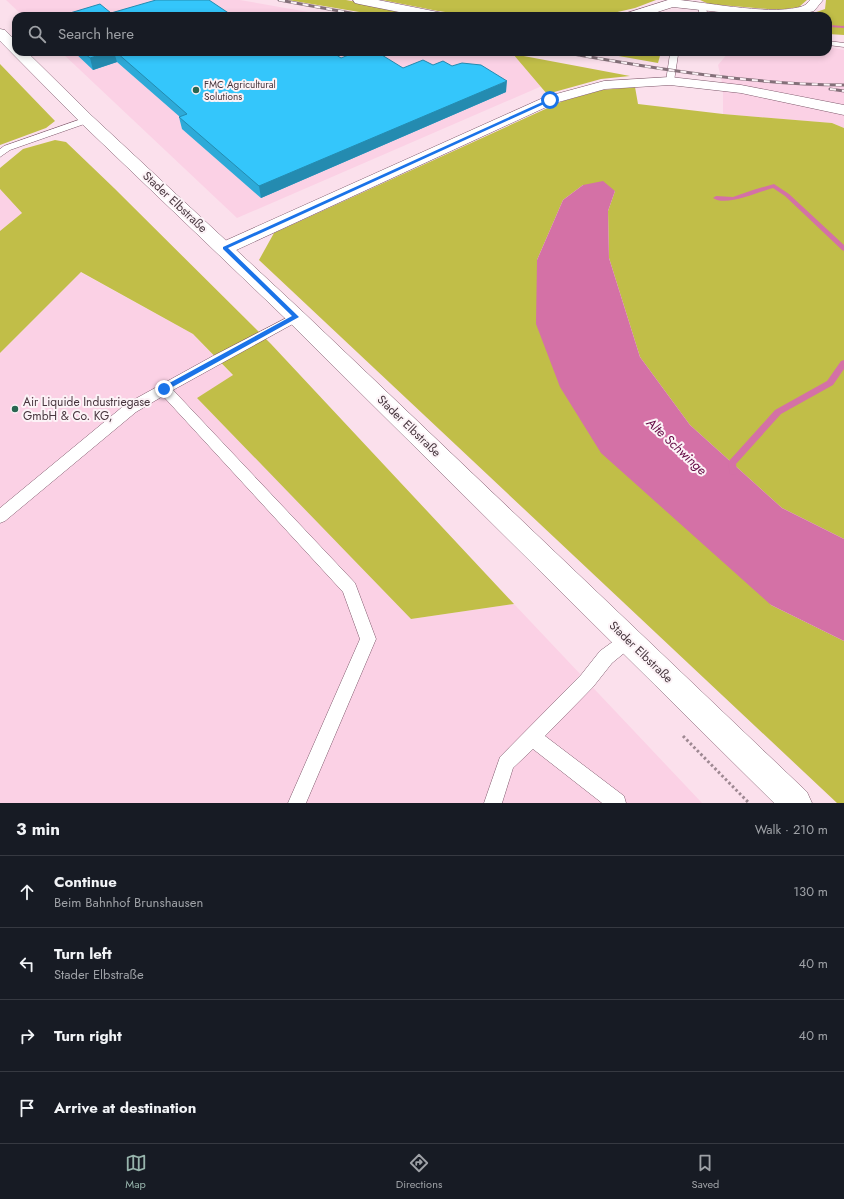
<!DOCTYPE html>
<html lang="en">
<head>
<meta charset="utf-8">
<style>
	:root { --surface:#171b24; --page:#242831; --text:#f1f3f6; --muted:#9ea1a6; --line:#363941; --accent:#97b4ac }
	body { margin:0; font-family:Jost,sans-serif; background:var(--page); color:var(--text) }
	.stop { position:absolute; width:12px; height:12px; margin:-9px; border:3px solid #1a73e8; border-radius:50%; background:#fff }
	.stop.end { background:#1a73e8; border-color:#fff; box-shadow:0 1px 4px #0008 }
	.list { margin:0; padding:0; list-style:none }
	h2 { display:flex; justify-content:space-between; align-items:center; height:52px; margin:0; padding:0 16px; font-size:17px }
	h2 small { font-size:13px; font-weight:400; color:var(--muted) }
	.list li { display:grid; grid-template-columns:26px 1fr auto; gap:12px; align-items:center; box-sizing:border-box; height:72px; padding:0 16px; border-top:1px solid var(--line) }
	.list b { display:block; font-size:15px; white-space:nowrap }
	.list p { margin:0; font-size:13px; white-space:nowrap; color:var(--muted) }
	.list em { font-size:13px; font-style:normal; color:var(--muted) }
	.icon { flex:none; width:22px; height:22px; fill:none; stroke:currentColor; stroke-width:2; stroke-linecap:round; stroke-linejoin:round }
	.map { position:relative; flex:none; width:844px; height:803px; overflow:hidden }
	.search { position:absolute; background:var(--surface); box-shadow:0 2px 6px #0003; left:12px; right:12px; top:12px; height:44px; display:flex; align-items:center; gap:10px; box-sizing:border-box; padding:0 14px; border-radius:12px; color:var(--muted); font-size:15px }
	.sheet { height:340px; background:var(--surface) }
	nav { display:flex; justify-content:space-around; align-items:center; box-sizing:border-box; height:56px; border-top:1px solid var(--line); background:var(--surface); font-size:11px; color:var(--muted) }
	nav a { display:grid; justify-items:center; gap:2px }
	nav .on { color:var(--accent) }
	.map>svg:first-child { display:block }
</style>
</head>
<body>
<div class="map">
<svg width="844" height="803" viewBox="0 0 844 803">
	<rect width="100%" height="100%" fill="#fbe0ec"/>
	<path fill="#fbd1e5" d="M 6,0 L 240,0 L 331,16 L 23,16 Z
		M 828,47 L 844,50 L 844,128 L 832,123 L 723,114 L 723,87 L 718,65 L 729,52 L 828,52 Z
		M 61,52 L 511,52 L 542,86 L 237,218 Z
		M 0,189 L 22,213 L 0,231 Z
		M 80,272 L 193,334 L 233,376 L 197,398 L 411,619 L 514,604 L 702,803 L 0,803 L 0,353 Z"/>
	<path fill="#c1be48" d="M 288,0 L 346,0 L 430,16 L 383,16 Z
		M 382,0 L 656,0 L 635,8 L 600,16 L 474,16 L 438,11 Z
		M 700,0 L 807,0 L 799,7 L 779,10 L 709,4 Z
		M 826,0 L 844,0 L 844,35 L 828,34 L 828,16 L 805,16 L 825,9 Z
		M 596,52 L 661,52 L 658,63 Z
		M 513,54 L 630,76 L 601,79 L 547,94 Z
		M 0,64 L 55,121 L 46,128 L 0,145 Z
		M 635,87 L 638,104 L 723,114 L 832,123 L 844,128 L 844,539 L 782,508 L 690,425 L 640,357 L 609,258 L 608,211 L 615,191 L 583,185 L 563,200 L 537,260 L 771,605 L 844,641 L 844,803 L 837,803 L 259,260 L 274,233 L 563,101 L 602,90 Z
		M 55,140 L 66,142 L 114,188 L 271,344 L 514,604 L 411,619 L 197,398 L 233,375 L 193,334 L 81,272 L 0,353 L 0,231 L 22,213 L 0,189 L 0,168 L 23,149 Z"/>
	<path fill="#d471a6" d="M 603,181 L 615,191 L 608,211 L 609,258 L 640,357 L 690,425 L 782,508 L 844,539 L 844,641 L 771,605 L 601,453 L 560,387 L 536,324 L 537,260 L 563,200 L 583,185 Z"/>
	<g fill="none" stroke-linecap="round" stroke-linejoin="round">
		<path fill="#d471a6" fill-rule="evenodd" d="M 828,25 L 844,26 L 844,28 L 829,27 Z
			M 774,184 L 789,194 L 844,245 L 844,251 L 842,250 L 785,196 L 773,188 C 758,192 726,207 713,198 L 716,196 L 733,197 L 753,190 Z
			M 844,360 L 844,369 L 833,385 L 781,414 L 736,464 L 737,472 L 736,474 L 733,475 L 730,474 L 728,463 L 729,461 L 775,410 L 827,381 L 841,361 Z"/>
		<g stroke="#7e586b" stroke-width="1">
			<path id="lane" d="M 699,5 L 705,5 L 708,16 L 700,16 L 698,7 Z
				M 828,41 L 844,43 L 844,47 L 828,45 Z
				M 672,52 L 683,52 L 678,55 L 674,81 L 670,84 L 666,81 L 670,54 Z
				M 87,117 L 90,118 L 92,120 L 90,122 L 10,150 L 0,157 L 0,149 L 4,146 Z
				M 296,313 L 300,314 L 302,317 L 300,320 L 173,390 L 355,583 L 376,639 L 306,803 L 288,803 L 360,639 L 343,592 L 163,396 L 136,412 L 5,521 L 0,523 L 0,508 L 126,404 L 213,356 Z
				M 628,632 L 634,635 L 636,640 L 634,645 L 612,663 L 593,687 L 545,736 L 624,796 L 626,803 L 602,803 L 533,749 L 513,768 L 502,803 L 484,803 L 500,757 L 581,675 L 600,651 L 622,635 Z"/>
		</g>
		<g stroke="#7e586b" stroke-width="1">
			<path id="street" d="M 353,0 L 378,0 L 443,13 L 445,16 L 419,16 L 359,4 L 355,3 Z
				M 668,0 L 680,0 C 710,3 776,16 803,6 C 806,5 808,2 810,0 L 823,0 L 814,11 L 793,16 L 756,16 L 673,7 L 645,16 L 625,16 L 627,13 Z
				M 670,77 L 741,85 L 844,105 L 844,115 L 741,93 L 670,85 L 605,89 L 555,103 L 232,252 L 225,254 L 218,252 L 216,248 L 218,244 L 545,97 L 604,81 Z"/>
		</g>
		<g stroke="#7e586b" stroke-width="1">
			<path id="secondary" d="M 0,29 L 5,30 L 16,41 L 16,52 L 27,52 L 92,116 L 303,312 L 807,792 L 812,803 L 774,803 L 289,322 L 81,123 L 0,41 Z"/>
		</g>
		<path stroke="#9e8892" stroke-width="3" stroke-dasharray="2.5 2.5" stroke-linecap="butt" d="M 683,736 L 749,803"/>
		<use href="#lane" fill="#fff" fill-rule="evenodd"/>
		<use href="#street" fill="#fff" fill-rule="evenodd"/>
		<use href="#secondary" fill="#fff" fill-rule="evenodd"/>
		<g stroke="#847079" stroke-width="3">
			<path id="rail" d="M 279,0 L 367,16
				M 562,52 C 656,69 749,84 844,85
				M 830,89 L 844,91"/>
		</g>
		<use href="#rail" stroke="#fcf3f7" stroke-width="2" stroke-dasharray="6" stroke-linecap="butt"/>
	</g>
	<path fill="#2daad8" d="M 74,52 L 332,52 L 341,58 L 403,68 L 433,65 L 452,66 L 506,92 L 261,198 L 182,129 L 179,117 L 180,117 L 117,62 L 93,70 Z"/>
	<path fill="#248bb0" d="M 109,52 L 114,52 L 117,62 L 93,70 L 90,58 Z
		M 507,81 L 506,92 L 261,198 L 259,186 Z"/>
	<path fill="#34c6fb" stroke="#248bb0" d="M 156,0 L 209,0 L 233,16 L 60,16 L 100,4 L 111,13 Z
		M 83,52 L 109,52 L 90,58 Z
		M 116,52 L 332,52 L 341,58 L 356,52 L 377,52 L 403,68 L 423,60 L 433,65 L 443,61 L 452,66 L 462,63 L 481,65 L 507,81 L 259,186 L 179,117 L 187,114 Z"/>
	<path fill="#1a73e8" d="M 549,99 L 553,100 L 228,248 L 299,317 L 167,390 L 162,390 L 162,387 L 292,316 L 223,249 L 223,247 Z"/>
	<g fill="#296651" stroke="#fcf3f7" stroke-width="1.5">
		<circle cx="196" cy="90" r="4"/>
		<circle cx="15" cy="409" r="4"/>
	</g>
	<g text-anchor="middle" stroke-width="4" stroke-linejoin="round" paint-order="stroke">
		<g font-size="10" fill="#47363e" stroke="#fcf3f7" text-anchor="start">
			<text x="204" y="88">FMC Agricultural<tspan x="204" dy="12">Solutions</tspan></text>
		</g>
		<g font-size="12" fill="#47363e" stroke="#fcf3f7">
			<text transform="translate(175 202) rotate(43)" y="4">Stader Elbstraße</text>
			<text transform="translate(409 426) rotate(44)" y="4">Stader Elbstraße</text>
			<text transform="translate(641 652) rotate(44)" y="4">Stader Elbstraße</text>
		</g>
		<g font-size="12" fill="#47363e" stroke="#fcf3f7" text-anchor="start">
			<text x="23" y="406">Air Liquide Industriegase<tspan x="23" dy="14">GmbH &amp; Co. KG,</tspan></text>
		</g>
		<g font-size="13" font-style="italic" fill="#650944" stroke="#fcf3f7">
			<text transform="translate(677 446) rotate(43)" y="5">Alte Schwinge</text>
		</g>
	</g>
</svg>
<div class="stop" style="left:550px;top:100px"></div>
<div class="stop end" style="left:164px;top:389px"></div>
<div class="search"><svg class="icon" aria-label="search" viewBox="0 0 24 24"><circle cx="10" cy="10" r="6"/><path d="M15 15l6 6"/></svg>Search here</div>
</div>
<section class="sheet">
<h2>3 min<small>Walk · 210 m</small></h2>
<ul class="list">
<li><svg class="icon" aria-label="ahead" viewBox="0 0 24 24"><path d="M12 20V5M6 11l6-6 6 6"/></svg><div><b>Continue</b><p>Beim Bahnhof Brunshausen</p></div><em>130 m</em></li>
<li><svg class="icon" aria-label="left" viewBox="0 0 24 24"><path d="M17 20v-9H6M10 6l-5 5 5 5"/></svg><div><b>Turn left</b><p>Stader Elbstraße</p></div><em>40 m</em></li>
<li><svg class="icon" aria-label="right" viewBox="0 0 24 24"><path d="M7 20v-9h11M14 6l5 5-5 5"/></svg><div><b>Turn right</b></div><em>40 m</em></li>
<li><svg class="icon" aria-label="arrive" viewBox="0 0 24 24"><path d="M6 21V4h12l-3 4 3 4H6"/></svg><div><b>Arrive at destination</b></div></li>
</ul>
</section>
<nav>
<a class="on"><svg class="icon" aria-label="map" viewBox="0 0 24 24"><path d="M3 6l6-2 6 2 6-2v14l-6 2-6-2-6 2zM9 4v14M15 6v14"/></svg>Map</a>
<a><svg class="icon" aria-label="directions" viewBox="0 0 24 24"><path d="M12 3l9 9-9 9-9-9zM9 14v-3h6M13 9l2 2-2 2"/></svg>Directions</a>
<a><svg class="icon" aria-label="saved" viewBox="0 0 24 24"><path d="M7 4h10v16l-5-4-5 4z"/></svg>Saved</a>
</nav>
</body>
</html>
